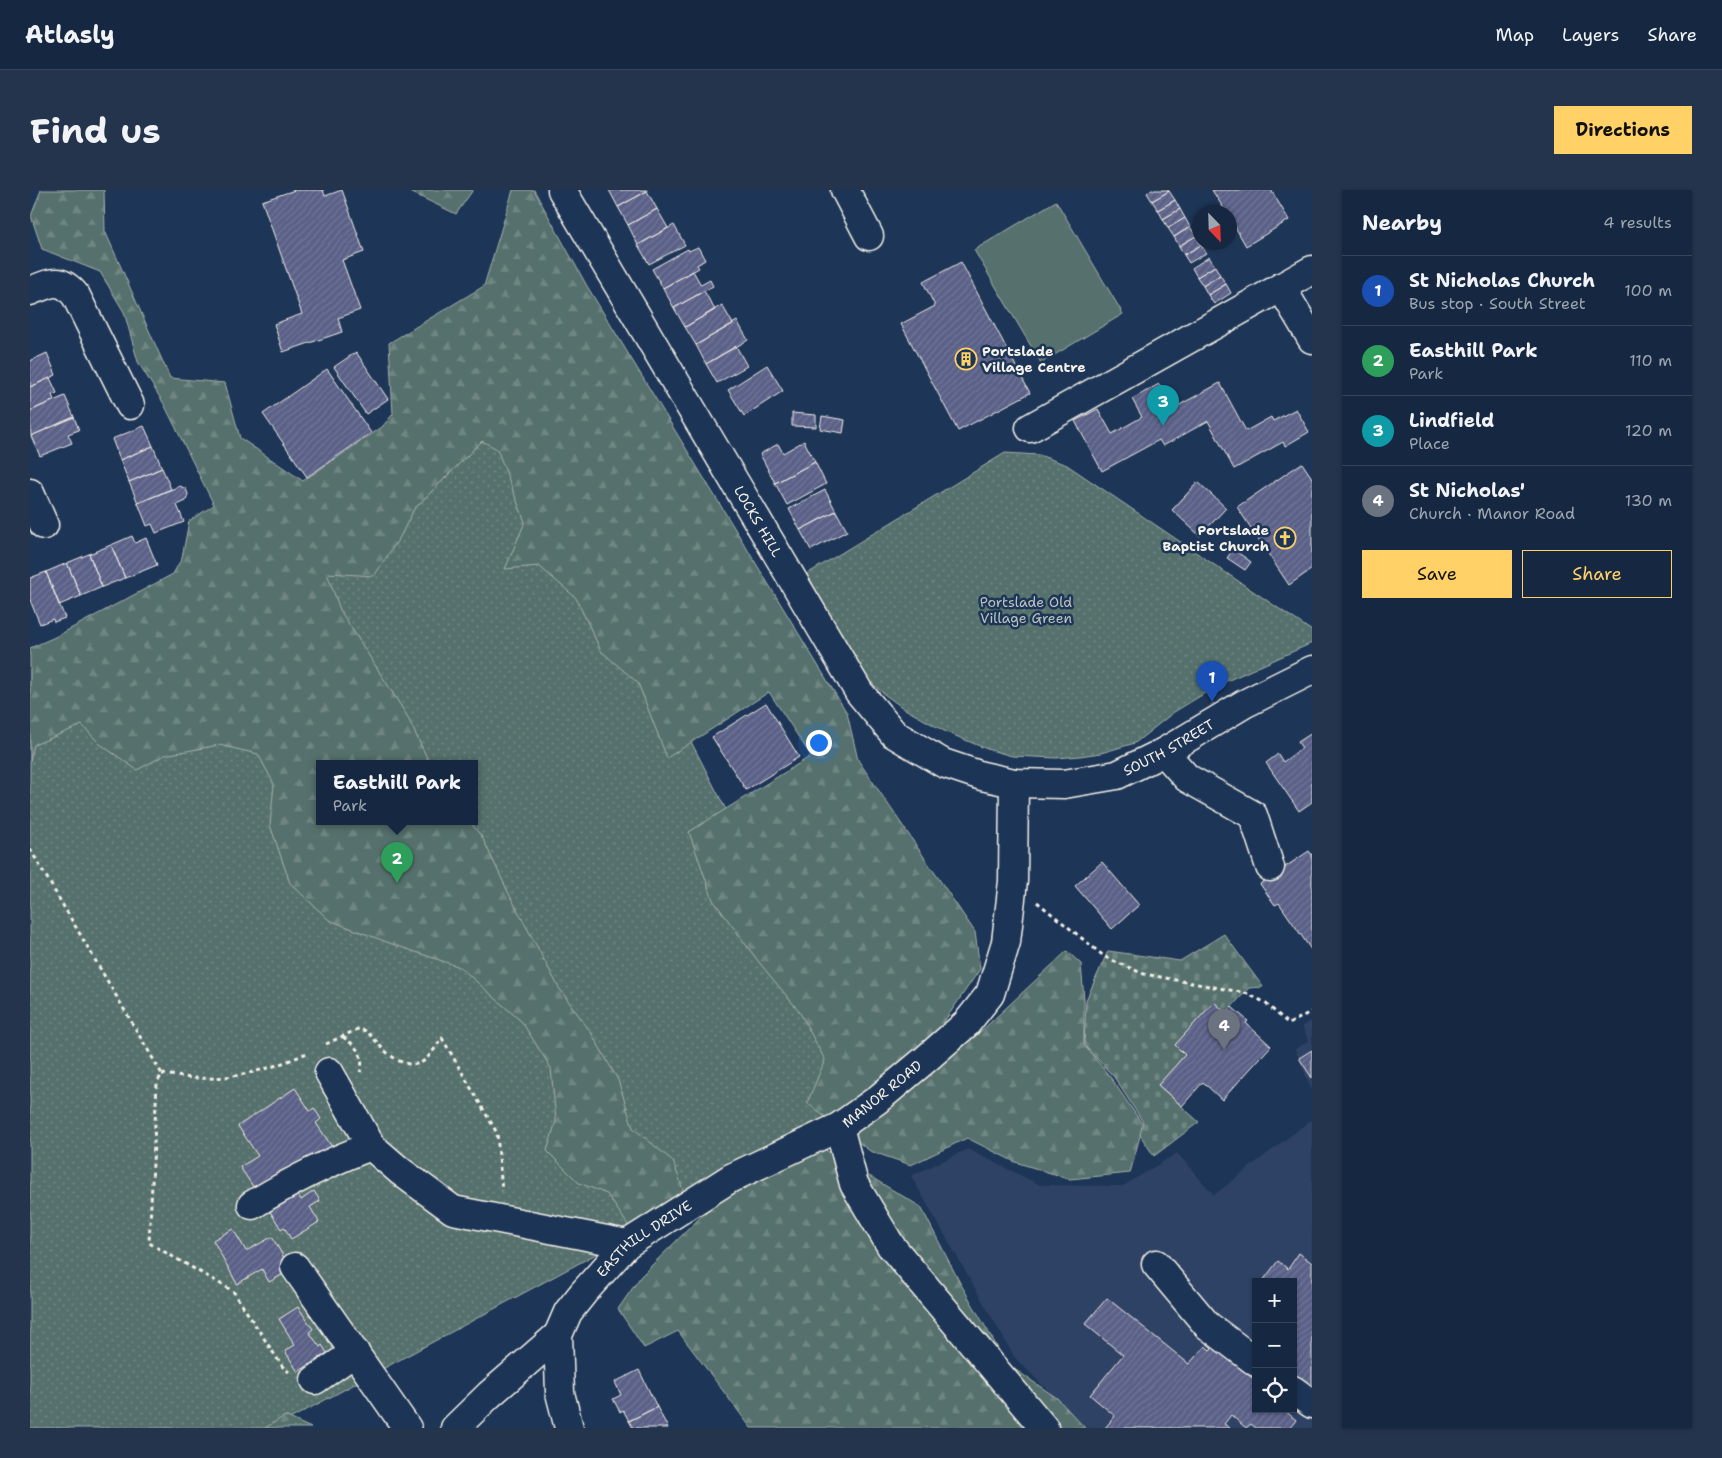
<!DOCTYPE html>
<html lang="en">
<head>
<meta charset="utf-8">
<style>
	:root { --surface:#162841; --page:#23344c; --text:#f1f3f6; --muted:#9ea6b1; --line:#35445a; --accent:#ffd166 }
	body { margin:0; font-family:"Shantell Sans",sans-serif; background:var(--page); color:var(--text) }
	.controls { position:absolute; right:15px; bottom:15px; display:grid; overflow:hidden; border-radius:0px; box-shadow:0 1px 4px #0004 }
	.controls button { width:45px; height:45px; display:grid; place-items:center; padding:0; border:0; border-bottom:1px solid var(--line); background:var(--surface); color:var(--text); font:25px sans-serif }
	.compass { position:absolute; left:1162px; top:15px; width:45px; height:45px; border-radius:50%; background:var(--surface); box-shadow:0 1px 4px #0004; rotate:157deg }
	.you { position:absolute; left:788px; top:552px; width:18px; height:18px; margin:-12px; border:4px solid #fff; border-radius:50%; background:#1a73e8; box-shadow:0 0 0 8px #1a73e833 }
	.badge { display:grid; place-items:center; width:32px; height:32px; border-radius:50%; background:var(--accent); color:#fff; font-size:16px; font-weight:700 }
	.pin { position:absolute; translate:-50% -41px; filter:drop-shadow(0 1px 2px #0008) }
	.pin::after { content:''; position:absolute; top:26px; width:18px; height:15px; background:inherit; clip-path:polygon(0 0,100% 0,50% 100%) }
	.popup { position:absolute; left:286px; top:570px; width:162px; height:65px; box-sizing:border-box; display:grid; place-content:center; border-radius:0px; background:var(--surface); filter:drop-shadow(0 1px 4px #0005); font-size:16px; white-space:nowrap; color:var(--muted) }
	.popup b { font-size:19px; color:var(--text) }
	.popup::after { content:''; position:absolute; left:50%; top:100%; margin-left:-10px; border:10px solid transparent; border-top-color:var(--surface) }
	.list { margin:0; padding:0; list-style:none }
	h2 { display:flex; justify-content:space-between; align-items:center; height:65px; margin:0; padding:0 20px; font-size:21px }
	h2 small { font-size:16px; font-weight:400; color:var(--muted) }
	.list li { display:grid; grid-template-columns:32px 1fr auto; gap:15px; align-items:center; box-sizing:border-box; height:70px; padding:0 20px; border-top:1px solid var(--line) }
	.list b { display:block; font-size:19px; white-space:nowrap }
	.list p { margin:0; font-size:16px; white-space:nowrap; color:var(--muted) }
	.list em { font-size:16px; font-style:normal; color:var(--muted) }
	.actions { display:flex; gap:10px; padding:15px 20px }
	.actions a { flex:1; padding:11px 0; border:1px solid var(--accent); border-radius:0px; text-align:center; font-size:18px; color:var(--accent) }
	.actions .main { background:var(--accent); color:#111 }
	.icon { flex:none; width:28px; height:28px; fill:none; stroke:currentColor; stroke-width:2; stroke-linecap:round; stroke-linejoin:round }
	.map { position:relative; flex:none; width:1282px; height:1238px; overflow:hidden; border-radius:0px }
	header { display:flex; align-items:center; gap:30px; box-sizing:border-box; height:70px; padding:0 25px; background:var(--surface); border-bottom:1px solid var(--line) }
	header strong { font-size:24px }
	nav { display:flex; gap:28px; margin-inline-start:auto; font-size:18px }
	.intro { display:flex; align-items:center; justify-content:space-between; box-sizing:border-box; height:120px; padding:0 30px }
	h1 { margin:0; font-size:35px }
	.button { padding:12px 22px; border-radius:0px; background:var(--accent); color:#111; font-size:18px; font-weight:700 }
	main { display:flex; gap:30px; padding:0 30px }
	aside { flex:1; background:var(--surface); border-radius:0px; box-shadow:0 1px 4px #0004 }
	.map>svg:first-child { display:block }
</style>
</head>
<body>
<header>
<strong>Atlasly</strong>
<nav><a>Map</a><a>Layers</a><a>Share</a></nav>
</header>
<div class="intro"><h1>Find us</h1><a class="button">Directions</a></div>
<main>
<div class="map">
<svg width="1282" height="1238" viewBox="0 0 1282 1238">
	<defs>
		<pattern id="grass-dots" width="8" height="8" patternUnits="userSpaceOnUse" patternTransform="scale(1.25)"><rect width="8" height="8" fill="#57716d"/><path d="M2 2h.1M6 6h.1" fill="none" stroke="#708682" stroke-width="1.8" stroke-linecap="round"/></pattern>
		<pattern id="forest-firs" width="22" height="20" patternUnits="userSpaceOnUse" patternTransform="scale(1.25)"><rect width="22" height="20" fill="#57716d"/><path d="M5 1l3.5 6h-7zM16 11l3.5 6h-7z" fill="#708682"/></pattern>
		<pattern id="cemetery-stones" width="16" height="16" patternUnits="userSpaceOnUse" patternTransform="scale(1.25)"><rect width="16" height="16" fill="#57716d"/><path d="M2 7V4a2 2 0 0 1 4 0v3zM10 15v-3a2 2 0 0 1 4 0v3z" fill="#708682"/></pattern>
		<pattern id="building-hatch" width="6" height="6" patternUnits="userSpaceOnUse" patternTransform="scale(1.25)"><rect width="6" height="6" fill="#5a6087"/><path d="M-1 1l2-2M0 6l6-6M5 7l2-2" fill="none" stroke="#727798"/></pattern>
	</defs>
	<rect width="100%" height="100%" fill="#1d3557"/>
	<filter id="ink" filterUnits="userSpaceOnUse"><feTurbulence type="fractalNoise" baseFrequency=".02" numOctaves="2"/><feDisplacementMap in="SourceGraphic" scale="10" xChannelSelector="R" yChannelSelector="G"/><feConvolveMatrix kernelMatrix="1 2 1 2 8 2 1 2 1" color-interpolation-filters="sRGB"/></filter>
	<g filter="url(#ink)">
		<path fill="#2f4265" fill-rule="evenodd" d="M 1282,830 L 1282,901 L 1265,859 L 1279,851 L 1272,836 Z
			M 1282,929 L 1282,1238 L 1056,1238 L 985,1168 L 881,986 L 938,959 L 1010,995 L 1093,996 L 1147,963 L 1184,1005 ZM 1226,1092 L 1263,1092 L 1263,1219 L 1226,1219 Z"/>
		<path fill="url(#grass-dots)" stroke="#a6b1aa" fill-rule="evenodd" d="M 480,199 L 843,906 L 568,1063 L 243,1238 L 0,1238 L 0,479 ZM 290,574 L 444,574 L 444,632 L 290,632 Z
			M 975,263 L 1009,265 L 1037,275 L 1282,441 L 1282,453 L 1190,494 L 1144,522 L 1105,553 L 1071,563 L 1050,566 L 1027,568 L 982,566 L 957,559 L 916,542 L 873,518 L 854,504 L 837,489 L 772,387 Z"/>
		<path fill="url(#forest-firs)" stroke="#a6b1aa" d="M 11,0 L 74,0 L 75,41 L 140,188 L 195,193 L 210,248 L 273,291 L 352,237 L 363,224 L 359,153 L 454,96 L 483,0 L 504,0 L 557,96 L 817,523 L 828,570 L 945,742 L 950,779 L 857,915 L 947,845 L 1037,761 L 1051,774 L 1054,809 L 1054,855 L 1081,888 L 1113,935 L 1100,983 L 1040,989 L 985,972 L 937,948 L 881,975 L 840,961 L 777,913 L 795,870 L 769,821 L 728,771 L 683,710 L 659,642 L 781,566 L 739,502 L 637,568 L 608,493 L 571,461 L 546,408 L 509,376 L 475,379 L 495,332 L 467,259 L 452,251 L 384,319 L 370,347 L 344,386 L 297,383 L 310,420 L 376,524 L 400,574 L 290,574 L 290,632 L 440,632 L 452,647 L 480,706 L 529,798 L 562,844 L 588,890 L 603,938 L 643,971 L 660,1020 L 604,1044 L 577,1004 L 549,993 L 517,961 L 526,931 L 521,878 L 492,832 L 430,777 L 362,754 L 299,730 L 260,693 L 240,635 L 244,594 L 228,564 L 189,555 L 135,565 L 107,580 L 70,554 L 52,535 L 4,555 L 0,571 L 0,458 L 25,447 L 143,384 L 152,368 L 159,331 L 184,315 L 134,214 L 108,172 L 94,122 L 70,82 L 12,59 L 1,26 Z
			M 376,0 L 443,0 L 426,24 Z
			M 779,950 L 891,1017 L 929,1091 L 977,1174 L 1027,1208 L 1055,1238 L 721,1238 L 648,1141 L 614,1158 L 588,1119 L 611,1086 L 719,979 Z
			M 255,1226 L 281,1238 L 235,1238 Z"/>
		<path fill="url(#cemetery-stones)" stroke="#a6b1aa" d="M 1194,744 L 1233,797 L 1219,798 L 1196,823 L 1184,812 L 1145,855 L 1155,865 L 1128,895 L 1169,932 L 1124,966 L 1110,945 L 1113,932 L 1084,887 L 1054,855 L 1056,810 L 1078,761 L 1150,771 Z"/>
		<path fill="#57716d" stroke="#a6b1aa" d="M 1026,11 L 1093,124 L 1011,173 L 944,60 Z"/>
		<path fill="url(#building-hatch)" stroke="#f4f1e8" d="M 265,0 L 293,0 L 295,6 L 312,0 L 334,62 L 312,70 L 330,120 L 308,128 L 312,142 L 253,162 L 244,134 L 272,124 L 232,11 Z
			M 579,0 L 617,0 L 617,1 L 588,17 Z
			M 1122,0 L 1138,0 L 1139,1 L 1122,11 L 1117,3 Z
			M 1182,0 L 1241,0 L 1259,30 L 1216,56 L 1200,28 L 1200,22 L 1196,22 Z
			M 617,1 L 627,19 L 598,35 L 588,17 Z
			M 1139,1 L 1145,10 L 1128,20 L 1122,11 Z
			M 1145,10 L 1150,19 L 1133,29 L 1128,20 Z
			M 627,19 L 638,38 L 608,55 L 598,35 Z
			M 1150,19 L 1155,28 L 1138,38 L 1133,29 Z
			M 1155,28 L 1160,37 L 1144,47 L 1138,38 Z
			M 644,35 L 655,55 L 619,74 L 608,55 Z
			M 1160,37 L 1166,46 L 1149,56 L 1144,47 Z
			M 1166,46 L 1171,55 L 1154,65 L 1149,56 Z
			M 1171,55 L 1176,63 L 1159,73 L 1154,65 Z
			M 668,57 L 675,70 L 667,75 L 669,78 L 633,98 L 622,79 L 658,59 L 659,61 Z
			M 1179,67 L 1185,76 L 1167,87 L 1162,78 Z
			M 931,72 L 1000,203 L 928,241 L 871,134 L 905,116 L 893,92 Z
			M 1185,76 L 1190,85 L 1173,96 L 1167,87 Z
			M 663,81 L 671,95 L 680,90 L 683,96 L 644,118 L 633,98 Z
			M 1190,85 L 1196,94 L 1178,105 L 1173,96 Z
			M 1196,94 L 1201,103 L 1184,114 L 1178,105 Z
			M 674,101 L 685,120 L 655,137 L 644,118 Z
			M 692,115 L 703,134 L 666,155 L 655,137 Z
			M 707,131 L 718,150 L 676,174 L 666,155 Z
			M 706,156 L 717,176 L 687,193 L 676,174 Z
			M 326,162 L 358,209 L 336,224 L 304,177 Z
			M 17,163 L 26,185 L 0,197 L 0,171 Z
			M 737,175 L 753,201 L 714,226 L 698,200 Z
			M 297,179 L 341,243 L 277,287 L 233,224 Z
			M 20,188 L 27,203 L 22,205 L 24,210 L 0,221 L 0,197 Z
			M 1190,193 L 1216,241 L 1241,227 L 1243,231 L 1266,219 L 1279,242 L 1255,256 L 1253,252 L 1204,279 L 1178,231 L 1133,256 L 1129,250 L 1072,281 L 1045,231 L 1068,219 L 1082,244 L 1112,227 L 1102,209 L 1129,194 L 1142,219 Z
			M 35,206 L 44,227 L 1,246 L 0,221 Z
			M 762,223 L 786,225 L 786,237 L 762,236 Z
			M 792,226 L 815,230 L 813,243 L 790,239 Z
			M 44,227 L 49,240 L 38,244 L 42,253 L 10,266 L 1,246 Z
			M 114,236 L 123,256 L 90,270 L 82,249 Z
			M 774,251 L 785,272 L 745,293 L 730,264 L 748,254 L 753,263 Z
			M 123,256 L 132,278 L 99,292 L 90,270 Z
			M 785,272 L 796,294 L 757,315 L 745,293 Z
			M 1272,273 L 1282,288 L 1282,379 L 1259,395 L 1207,317 Z
			M 132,278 L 141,299 L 108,313 L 99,292 Z
			M 1168,292 L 1196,318 L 1170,346 L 1142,320 Z
			M 150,296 L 156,299 L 158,304 L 156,311 L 147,315 L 154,332 L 126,343 L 122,334 L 117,336 L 108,313 Z
			M 795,300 L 806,321 L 770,340 L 759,319 Z
			M 806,321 L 817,341 L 781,360 L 770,340 Z
			M 102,346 L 105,353 L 116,348 L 127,375 L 95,388 L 81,355 Z
			M 81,355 L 95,388 L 72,397 L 59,364 Z
			M 1203,359 L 1221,372 L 1215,380 L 1197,368 Z
			M 59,364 L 72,397 L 51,406 L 37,373 Z
			M 37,373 L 51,406 L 29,415 L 16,382 Z
			M 16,382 L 35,428 L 24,432 L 23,429 L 10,434 L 0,410 L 0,388 Z
			M 736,513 L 769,567 L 716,600 L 682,547 Z
			M 1282,543 L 1282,612 L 1269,621 L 1236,573 L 1248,564 L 1253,572 L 1272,558 L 1268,552 Z
			M 1279,661 L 1282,665 L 1282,761 L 1249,713 L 1245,715 L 1230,694 Z
			M 1072,672 L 1109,715 L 1082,739 L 1045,696 Z
			M 1184,812 L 1196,823 L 1202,817 L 1218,831 L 1216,833 L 1241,856 L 1192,910 L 1173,892 L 1152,916 L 1128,895 L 1155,865 L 1145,855 Z
			M 1282,860 L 1282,888 L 1269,868 Z
			M 265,898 L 280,921 L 284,918 L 291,929 L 286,933 L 302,957 L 257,986 L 226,1001 L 210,977 L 228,966 L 208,936 Z
			M 265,1000 L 271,1010 L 284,1001 L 290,1011 L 280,1017 L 289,1032 L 261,1049 L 254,1037 L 251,1039 L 236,1015 Z
			M 203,1039 L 216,1061 L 242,1047 L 261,1080 L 239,1092 L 232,1079 L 207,1094 L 183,1050 Z
			M 1269,1063 L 1282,1073 L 1282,1205 L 1263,1191 L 1263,1092 L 1232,1092 L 1248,1071 L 1258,1079 Z
			M 1077,1108 L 1159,1174 L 1175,1156 L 1180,1160 L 1183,1157 L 1226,1191 L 1226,1219 L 1253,1219 L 1266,1230 L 1260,1238 L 1226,1238 L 1221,1234 L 1216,1238 L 1201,1225 L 1194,1234 L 1200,1238 L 1075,1238 L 1085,1226 L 1060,1205 L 1093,1165 L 1055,1134 Z
			M 268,1117 L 283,1139 L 279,1142 L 290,1157 L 292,1155 L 297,1163 L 268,1182 L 255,1161 L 265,1155 L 249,1129 Z
			M 609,1180 L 627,1217 L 599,1231 L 593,1220 L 590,1222 L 583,1209 L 591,1205 L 585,1192 Z
			M 627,1217 L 638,1238 L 603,1238 L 599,1231 Z"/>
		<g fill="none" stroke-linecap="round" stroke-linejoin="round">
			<g stroke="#f4f1e8" stroke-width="31">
				<g id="minor">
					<path id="s1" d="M 532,0 L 829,502 L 864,544 L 913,573 L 952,586 L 984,593 L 1034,594 L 1087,585 L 1134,562 L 1214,514 L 1282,480"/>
					<path d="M 815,0 L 839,46"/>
					<path d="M 1251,97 L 1282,149"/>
					<path d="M 0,101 C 21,93 30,86 46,106 L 100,215"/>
					<path d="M 1000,238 L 1282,80"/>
					<path d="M 0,303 L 14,335"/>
					<path d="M 1134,562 L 1157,588 L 1223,625 L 1240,677"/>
					<path d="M 984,593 L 983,691 L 976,752 L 960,804 L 936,834 L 896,869 L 847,910 L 809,937 L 824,994 L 861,1056 L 1014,1238"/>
					<path d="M 299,882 L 341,956 L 370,981 L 423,1020 L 597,1054"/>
					<path d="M 222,1015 C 261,991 298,972 341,956"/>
					<path d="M 1126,1074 L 1177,1135 L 1226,1172"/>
					<path d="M 265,1077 L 377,1238"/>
					<path d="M 285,1190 L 325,1162"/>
					<path d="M 1263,1200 L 1282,1214"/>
					<path d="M 425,1238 L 459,1205 L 528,1145"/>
					<path id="s2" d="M 539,1238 L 530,1203 L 528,1145 L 538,1122 L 554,1102 L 597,1054 L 701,988 L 809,937"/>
				</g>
			</g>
			<path stroke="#f4f1e8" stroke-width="3" stroke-dasharray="4 4" stroke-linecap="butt" d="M 0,659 L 132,884 L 127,893 L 119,1053 L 203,1101 L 252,1176 L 259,1182
				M 1007,712 L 1075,767 L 1114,784 L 1216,803 L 1234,812 L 1259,834 L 1282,821
				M 313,847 C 325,855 336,866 330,882
				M 296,854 L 330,838 C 341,843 345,851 353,859 C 363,869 382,881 395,870 C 402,864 407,855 412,848 L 467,943 L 472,1001
				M 132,884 C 143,885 155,888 166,888 C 204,890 245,878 279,862"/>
			<use href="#minor" stroke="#1d3557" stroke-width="28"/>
		</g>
	</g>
	<defs>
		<g id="building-ring" transform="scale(1.125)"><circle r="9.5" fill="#1d3557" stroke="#ffd166" stroke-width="1.5"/><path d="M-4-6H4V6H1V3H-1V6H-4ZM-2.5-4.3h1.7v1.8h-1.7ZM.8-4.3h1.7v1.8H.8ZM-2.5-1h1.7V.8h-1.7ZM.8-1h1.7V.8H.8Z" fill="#ffd166"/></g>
		<g id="church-ring" transform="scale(1.125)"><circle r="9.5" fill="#1d3557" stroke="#ffd166" stroke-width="1.5"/><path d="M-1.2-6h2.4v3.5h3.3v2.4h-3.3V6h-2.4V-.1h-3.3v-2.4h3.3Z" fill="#ffd166"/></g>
	</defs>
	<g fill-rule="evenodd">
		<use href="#building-ring" x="936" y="169"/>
		<use href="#church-ring" x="1255" y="348"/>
	</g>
	<g text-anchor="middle" stroke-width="5" stroke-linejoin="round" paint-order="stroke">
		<g font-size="14" font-weight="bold" fill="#f4f1e8" stroke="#1d3557" text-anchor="start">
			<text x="952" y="166">Portslade<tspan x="952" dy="16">Village Centre</tspan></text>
			<text x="1239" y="345" text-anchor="end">Portslade<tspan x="1239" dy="16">Baptist Church</tspan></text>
		</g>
		<g font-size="14" fill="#f4f1e8" stroke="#1d3557">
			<text dy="5" stroke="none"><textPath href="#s1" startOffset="385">LOCKS HILL</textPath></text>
			<text dy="5" stroke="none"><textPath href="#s1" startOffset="931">SOUTH STREET</textPath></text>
			<text transform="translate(852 904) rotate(-39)" y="5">MANOR ROAD</text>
			<text dy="5" stroke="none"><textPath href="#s2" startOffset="226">EASTHILL DRIVE</textPath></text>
		</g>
		<g font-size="14" fill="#bdc4bd" stroke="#1d3557">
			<text x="996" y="417">Portslade Old<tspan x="996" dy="16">Village Green</tspan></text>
		</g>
	</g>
</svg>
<div class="controls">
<button>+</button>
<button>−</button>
<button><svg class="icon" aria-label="locate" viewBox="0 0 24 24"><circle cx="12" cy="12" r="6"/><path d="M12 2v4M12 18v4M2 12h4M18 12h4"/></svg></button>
</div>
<svg class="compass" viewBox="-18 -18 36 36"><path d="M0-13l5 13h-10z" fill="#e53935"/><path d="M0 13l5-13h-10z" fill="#9ea6b1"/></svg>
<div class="you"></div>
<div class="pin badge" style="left:1182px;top:512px;background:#1a4fb4">1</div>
<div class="pin badge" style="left:367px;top:693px;background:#2e9e5b">2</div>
<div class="popup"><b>Easthill Park</b>Park</div>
<div class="pin badge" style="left:1133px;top:236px;background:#0f9aa8">3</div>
<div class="pin badge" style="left:1194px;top:860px;background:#6b7280">4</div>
</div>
<aside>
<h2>Nearby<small>4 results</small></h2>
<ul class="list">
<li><span class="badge" style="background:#1a4fb4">1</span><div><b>St Nicholas Church</b><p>Bus stop · South Street</p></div><em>100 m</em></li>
<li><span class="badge" style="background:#2e9e5b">2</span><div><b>Easthill Park</b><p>Park</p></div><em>110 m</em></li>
<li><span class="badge" style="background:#0f9aa8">3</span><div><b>Lindfield</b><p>Place</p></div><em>120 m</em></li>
<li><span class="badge" style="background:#6b7280">4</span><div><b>St Nicholas'</b><p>Church · Manor Road</p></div><em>130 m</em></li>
</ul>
<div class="actions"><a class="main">Save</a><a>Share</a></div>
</aside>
</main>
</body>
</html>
